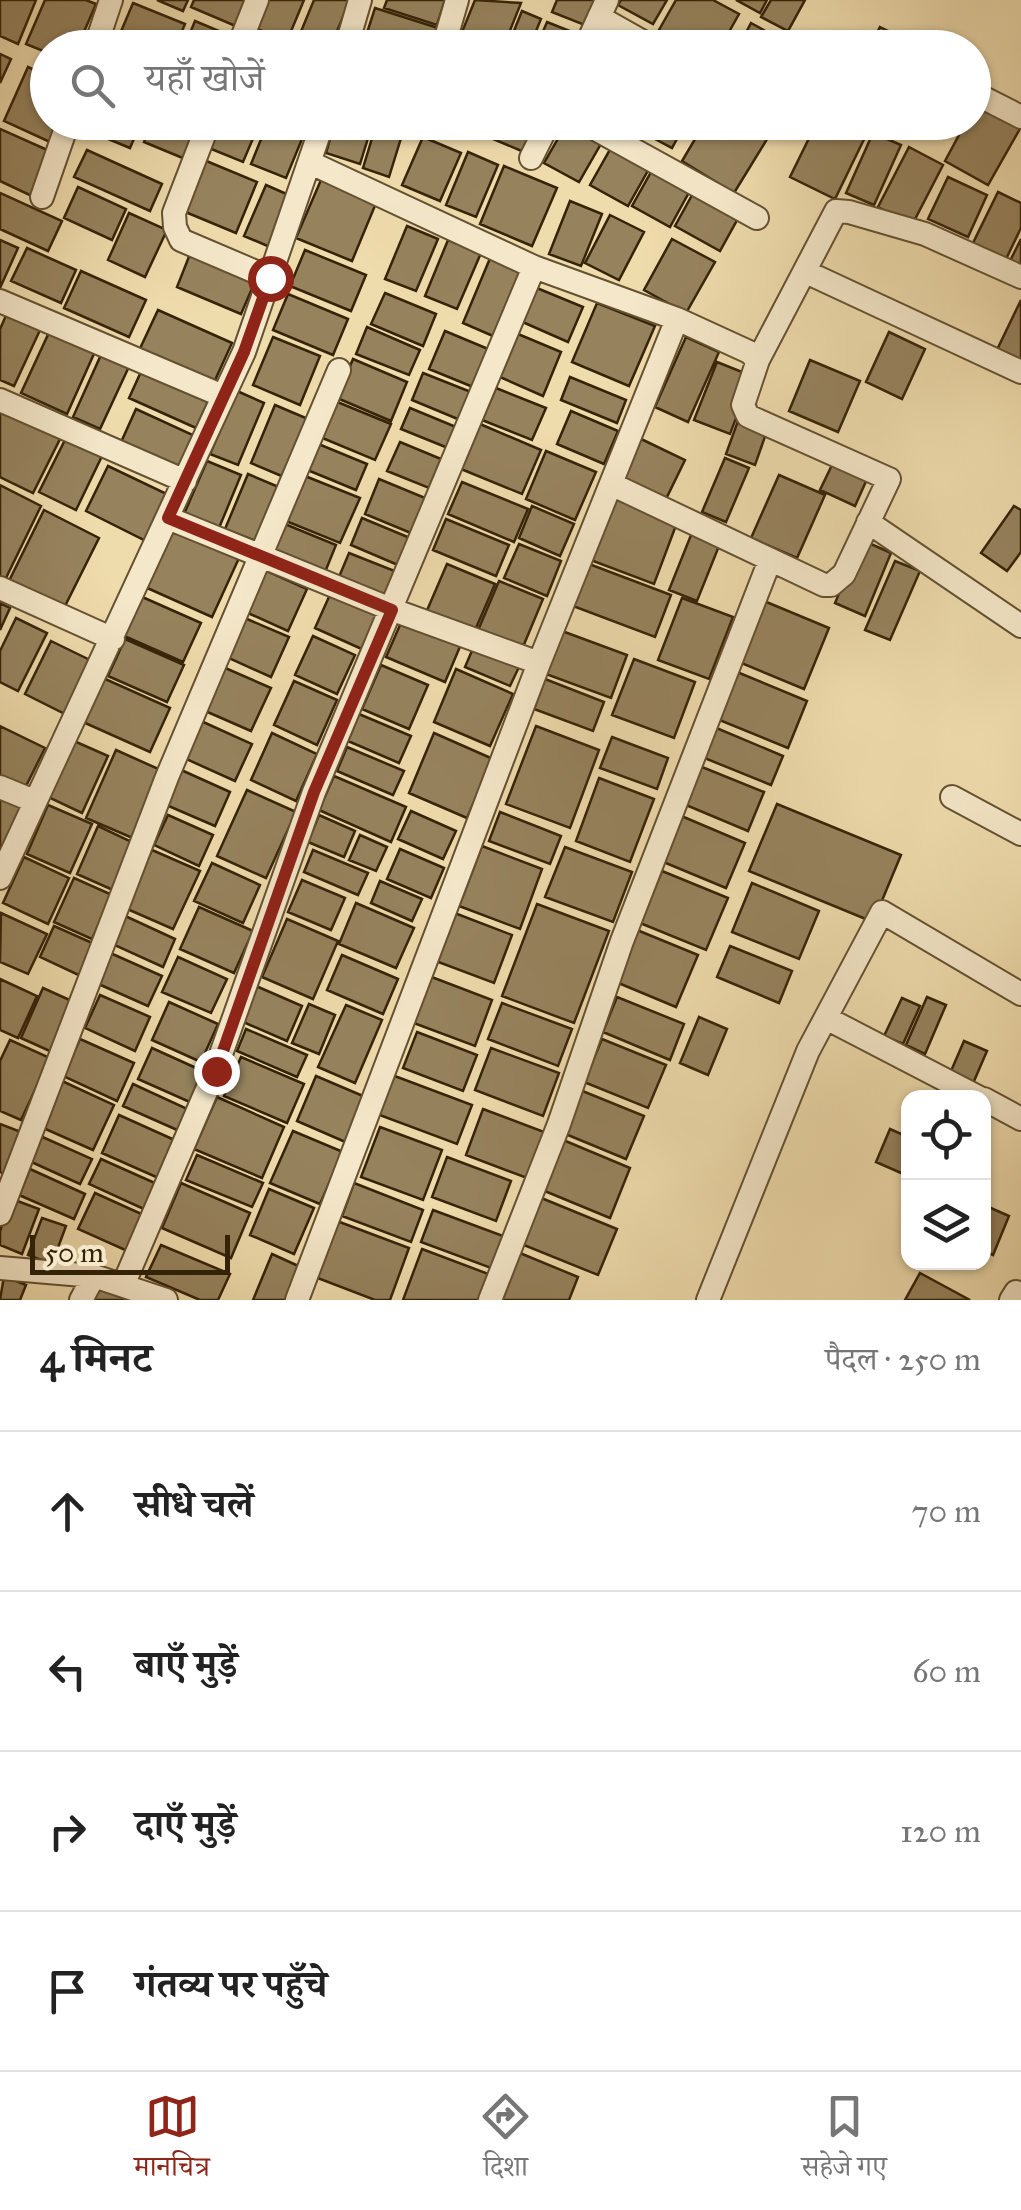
<!DOCTYPE html>
<html lang="hi">
<head>
<meta charset="utf-8">
<style>
	:root { --surface:#fff; --page:#f2f2f2; --text:#222; --muted:#767676; --line:#e0e0e0; --accent:#8f2418 }
	body { margin:0; font-family:"IM FELL Great Primer","Noto Serif Devanagari",serif; background:var(--page); color:var(--text) }
	.controls { position:absolute; right:30px; bottom:30px; display:grid; overflow:hidden; border-radius:20px; box-shadow:0 2px 8px #0004 }
	.controls button { width:90px; height:90px; display:grid; place-items:center; padding:0; border:0; border-bottom:2px solid var(--line); background:var(--surface); color:var(--text); font:50px sans-serif }
	.scale { position:absolute; left:30px; bottom:25px; width:200px; box-sizing:border-box; padding-left:10px; border:5px solid #352308; border-top:0; font-size:28px; line-height:35px; white-space:nowrap; color:#352308; -webkit-text-stroke:8px #f5e8ca; paint-order:stroke }
	.stop { position:absolute; width:30px; height:30px; margin:-22px; border:8px solid #8f2418; border-radius:50%; background:#fff }
	.stop.end { background:#8f2418; border-color:#fff; box-shadow:0 2px 10px #0008 }
	.list { margin:0; padding:0; list-style:none }
	h2 { display:flex; justify-content:space-between; align-items:center; height:130px; margin:0; padding:0 40px; font-size:42px }
	h2 small { font-size:32px; font-weight:400; color:var(--muted) }
	.list li { display:grid; grid-template-columns:65px 1fr auto; gap:30px; align-items:center; box-sizing:border-box; height:160px; padding:0 40px; border-top:2px solid var(--line) }
	.list b { display:block; font-size:38px; white-space:nowrap }
	.list em { font-size:32px; font-style:normal; color:var(--muted) }
	.icon { flex:none; width:55px; height:55px; fill:none; stroke:currentColor; stroke-width:2; stroke-linecap:round; stroke-linejoin:round }
	.map { position:relative; flex:none; width:1021px; height:1300px; overflow:hidden }
	.search { position:absolute; background:var(--surface); box-shadow:0 2px 8px #0004; left:30px; right:30px; top:30px; height:110px; display:flex; align-items:center; gap:25px; box-sizing:border-box; padding:0 35px; border-radius:55px; color:var(--muted); font-size:38px }
	.sheet { height:770px; background:var(--surface) }
	nav { display:flex; justify-content:space-around; align-items:center; box-sizing:border-box; height:140px; border-top:2px solid var(--line); background:var(--surface); font-size:28px; color:var(--muted) }
	nav a { display:grid; justify-items:center; gap:5px }
	nav .on { color:var(--accent) }
	.map>svg:first-child { display:block }
</style>
</head>
<body>
<div class="map">
<svg width="1021" height="1300" viewBox="0 0 1021 1300">
	<rect width="100%" height="100%" fill="#efdcad"/>
	<filter id="stains"><feTurbulence type="fractalNoise" baseFrequency=".002" numOctaves="4"/><feColorMatrix values="0 0 0 0 .2 0 0 0 0 .09 0 0 0 0 .02 0 0 0 .5 -.17"/></filter>
	<radialGradient id="worn" r=".72"><stop offset=".6" stop-color="#630" stop-opacity="0"/><stop offset="1" stop-color="#630" stop-opacity=".3"/></radialGradient>
	<path fill="#96835e" stroke="#352308" stroke-width="2.5" d="M 0,0 L 36,0 L 18,44 L 0,36 Z
		M 45,0 L 86,0 L 96,4 L 77,48 L 48,48 L 48,53 L 26,44 Z
		M 157,0 L 188,0 L 183,11 Z
		M 194,0 L 249,0 L 238,27 L 191,7 Z
		M 261,0 L 304,0 L 287,41 L 250,26 Z
		M 314,0 L 350,0 L 330,48 L 298,48 L 295,46 Z
		M 387,0 L 445,0 L 437,25 L 384,8 Z
		M 475,0 L 521,3 L 503,48 L 485,48 L 460,37 Z
		M 557,0 L 598,0 L 587,26 L 552,12 Z
		M 621,0 L 667,0 L 653,24 L 618,5 Z
		M 676,0 L 713,0 L 739,14 L 720,48 L 674,48 L 655,37 Z
		M 736,0 L 767,0 L 760,13 Z
		M 771,0 L 805,0 L 788,31 L 761,17 Z
		M 133,3 L 185,24 L 175,48 L 114,48 Z
		M 375,8 L 438,28 L 431,48 L 401,48 L 366,36 Z
		M 522,11 L 541,19 L 529,48 L 507,48 Z
		M 195,21 L 233,37 L 228,48 L 184,48 Z
		M 547,22 L 577,34 L 571,48 L 536,48 Z
		M 751,23 L 789,44 L 787,48 L 738,48 Z
		M 880,27 L 915,44 L 913,48 L 869,48 Z
		M 610,35 L 634,48 L 603,48 Z
		M 0,54 L 11,59 L 0,83 Z
		M 28,67 L 48,76 L 48,122 L 59,122 L 50,142 L 4,121 Z
		M 979,100 L 1021,127 L 988,185 L 945,161 L 966,122 L 974,122 L 974,110 Z
		M 93,122 L 141,122 L 130,148 L 89,131 Z
		M 152,122 L 206,122 L 190,161 L 144,142 Z
		M 214,122 L 260,122 L 243,162 L 204,146 Z
		M 268,122 L 309,122 L 286,178 L 251,164 Z
		M 335,122 L 373,122 L 360,164 L 326,153 Z
		M 377,122 L 406,122 L 389,177 L 363,168 Z
		M 453,122 L 485,122 L 480,134 Z
		M 491,122 L 536,122 L 524,152 L 486,136 Z
		M 650,122 L 686,122 L 672,148 L 644,133 Z
		M 705,122 L 757,122 L 772,131 L 734,193 L 682,161 Z
		M 817,122 L 851,122 L 868,131 L 835,199 L 790,177 Z
		M 567,123 L 602,142 L 579,182 L 544,163 Z
		M 0,129 L 54,153 L 34,197 L 0,181 Z
		M 873,133 L 901,145 L 874,205 L 846,193 Z
		M 423,137 L 461,153 L 440,201 L 402,185 Z
		M 612,146 L 650,167 L 628,206 L 590,185 Z
		M 909,147 L 943,165 L 912,225 L 878,207 Z
		M 87,150 L 162,184 L 150,211 L 74,177 Z
		M 468,152 L 498,165 L 476,217 L 446,205 Z
		M 204,160 L 257,182 L 236,233 L 183,211 Z
		M 655,165 L 693,185 L 670,227 L 632,206 Z
		M 504,166 L 557,188 L 532,246 L 480,224 Z
		M 324,173 L 379,196 L 352,261 L 296,238 Z
		M 948,177 L 987,195 L 968,237 L 928,219 Z
		M 266,185 L 291,196 L 270,247 L 244,236 Z
		M 78,187 L 126,209 L 112,240 L 64,218 Z
		M 696,188 L 741,213 L 720,251 L 675,226 Z
		M 998,192 L 1021,203 L 1021,228 L 1006,259 L 973,243 Z
		M 0,193 L 62,221 L 48,251 L 0,229 Z
		M 570,201 L 602,214 L 581,266 L 549,254 Z
		M 129,213 L 167,230 L 145,277 L 108,260 Z
		M 610,215 L 644,232 L 619,280 L 585,263 Z
		M 407,226 L 438,239 L 416,291 L 385,279 Z
		M 672,239 L 715,262 L 686,313 L 644,290 Z
		M 1021,239 L 1021,271 L 1008,265 Z
		M 0,240 L 18,248 L 0,288 Z
		M 448,240 L 481,253 L 457,309 L 425,296 Z
		M 27,248 L 76,270 L 61,303 L 11,281 Z
		M 192,249 L 257,277 L 241,314 L 177,287 Z
		M 305,250 L 366,275 L 351,311 L 290,286 Z
		M 491,256 L 521,269 L 493,336 L 463,323 Z
		M 81,271 L 146,300 L 129,337 L 64,308 Z
		M 532,286 L 583,307 L 568,342 L 518,320 Z
		M 385,293 L 436,314 L 423,346 L 371,324 Z
		M 288,294 L 348,319 L 333,355 L 273,330 Z
		M 13,300 L 47,315 L 14,386 L 0,380 L 0,329 Z
		M 1021,300 L 1021,367 L 995,354 Z
		M 597,303 L 655,326 L 629,386 L 572,362 Z
		M 158,310 L 232,343 L 211,389 L 137,355 Z
		M 52,326 L 97,347 L 67,414 L 21,393 Z
		M 367,327 L 420,350 L 409,375 L 356,354 Z
		M 445,331 L 493,351 L 478,389 L 429,369 Z
		M 889,332 L 925,349 L 902,399 L 866,382 Z
		M 518,334 L 561,352 L 543,396 L 500,377 Z
		M 273,337 L 320,356 L 300,405 L 253,385 Z
		M 686,337 L 719,352 L 688,422 L 655,407 Z
		M 105,346 L 133,358 L 100,429 L 73,417 Z
		M 353,359 L 407,382 L 391,421 L 337,398 Z
		M 810,360 L 860,381 L 838,432 L 789,411 Z
		M 717,362 L 752,376 L 730,434 L 694,420 Z
		M 145,363 L 212,393 L 196,428 L 129,398 Z
		M 423,373 L 476,394 L 465,422 L 412,400 Z
		M 570,377 L 626,400 L 617,423 L 561,400 Z
		M 496,388 L 546,408 L 532,440 L 482,420 Z
		M 237,391 L 264,403 L 238,465 L 210,454 Z
		M 0,398 L 65,429 L 33,493 L 0,477 Z
		M 335,401 L 391,424 L 375,460 L 320,437 Z
		M 275,405 L 308,419 L 284,477 L 251,463 Z
		M 410,408 L 456,427 L 448,448 L 401,429 Z
		M 136,409 L 195,436 L 172,487 L 113,460 Z
		M 571,411 L 618,431 L 604,464 L 557,444 Z
		M 739,418 L 768,428 L 755,465 L 726,454 Z
		M 480,424 L 541,450 L 522,494 L 461,469 Z
		M 67,436 L 103,454 L 76,510 L 39,492 Z
		M 639,438 L 685,460 L 665,501 L 619,479 Z
		M 400,442 L 441,459 L 429,488 L 387,471 Z
		M 316,443 L 367,464 L 356,490 L 305,469 Z
		M 546,451 L 596,472 L 575,520 L 526,499 Z
		M 725,458 L 749,468 L 726,522 L 702,512 Z
		M 207,461 L 241,475 L 219,528 L 184,514 Z
		M 833,463 L 867,479 L 855,506 L 820,490 Z
		M 108,466 L 171,496 L 148,542 L 86,511 Z
		M 248,474 L 281,488 L 258,542 L 225,529 Z
		M 300,474 L 360,498 L 340,543 L 281,519 Z
		M 779,475 L 825,495 L 797,558 L 751,538 Z
		M 379,479 L 425,498 L 411,533 L 365,514 Z
		M 462,482 L 528,509 L 514,542 L 448,514 Z
		M 0,485 L 41,506 L 4,582 L 0,580 Z
		M 612,495 L 678,520 L 654,584 L 588,559 Z
		M 532,506 L 574,524 L 560,556 L 519,538 Z
		M 1014,506 L 1021,510 L 1021,552 L 1007,571 L 981,553 Z
		M 44,510 L 99,538 L 64,608 L 9,581 Z
		M 362,518 L 410,538 L 398,565 L 351,545 Z
		M 446,519 L 509,545 L 496,576 L 433,550 Z
		M 280,522 L 336,545 L 323,577 L 268,554 Z
		M 173,526 L 240,556 L 212,617 L 145,587 Z
		M 693,530 L 721,541 L 697,601 L 669,590 Z
		M 862,540 L 891,553 L 865,616 L 835,603 Z
		M 519,544 L 561,561 L 547,596 L 504,578 Z
		M 349,553 L 397,572 L 384,604 L 336,584 Z
		M 895,561 L 920,571 L 890,640 L 865,630 Z
		M 447,564 L 495,584 L 473,635 L 425,615 Z
		M 589,564 L 671,595 L 655,637 L 573,606 Z
		M 258,567 L 307,589 L 288,631 L 239,609 Z
		M 499,581 L 543,599 L 520,654 L 476,635 Z
		M 333,588 L 382,610 L 364,650 L 315,628 Z
		M 140,596 L 201,623 L 183,662 L 122,635 Z
		M 682,598 L 733,617 L 709,679 L 658,660 Z
		M 764,601 L 829,628 L 804,689 L 739,662 Z
		M 0,603 L 10,608 L 0,630 Z
		M 240,616 L 289,637 L 271,677 L 222,655 Z
		M 404,616 L 462,642 L 445,682 L 386,657 Z
		M 16,618 L 47,633 L 18,691 L 0,682 L 0,651 Z
		M 562,631 L 627,655 L 611,698 L 546,674 Z
		M 313,636 L 355,655 L 337,694 L 295,675 Z
		M 125,639 L 184,665 L 167,702 L 108,676 Z
		M 51,641 L 94,662 L 67,715 L 25,694 Z
		M 474,646 L 520,665 L 510,686 L 465,667 Z
		M 634,659 L 695,682 L 674,738 L 612,715 Z
		M 381,665 L 428,685 L 409,729 L 362,709 Z
		M 223,667 L 271,688 L 251,731 L 203,710 Z
		M 456,669 L 513,694 L 490,746 L 434,722 Z
		M 737,672 L 807,701 L 788,748 L 717,719 Z
		M 103,678 L 170,708 L 150,752 L 83,722 Z
		M 545,679 L 604,702 L 593,731 L 534,709 Z
		M 294,681 L 337,700 L 317,745 L 274,725 Z
		M 359,714 L 411,736 L 399,763 L 348,741 Z
		M 201,721 L 252,744 L 235,781 L 184,758 Z
		M 0,726 L 45,748 L 25,788 L 0,776 Z
		M 536,726 L 599,750 L 570,828 L 506,804 Z
		M 714,727 L 783,756 L 771,785 L 702,757 Z
		M 272,733 L 317,754 L 296,801 L 251,780 Z
		M 434,733 L 493,759 L 467,818 L 409,793 Z
		M 612,737 L 668,758 L 657,789 L 600,768 Z
		M 74,741 L 108,756 L 82,813 L 48,797 Z
		M 347,747 L 404,771 L 393,795 L 337,771 Z
		M 116,750 L 165,772 L 135,839 L 86,818 Z
		M 702,767 L 764,792 L 748,831 L 686,805 Z
		M 179,769 L 230,792 L 215,826 L 164,804 Z
		M 334,776 L 406,807 L 391,842 L 319,810 Z
		M 599,778 L 654,799 L 630,862 L 576,841 Z
		M 247,790 L 296,812 L 266,878 L 217,856 Z
		M 0,795 L 26,808 L 0,859 Z
		M 777,804 L 901,855 L 873,922 L 749,871 Z
		M 48,805 L 92,824 L 70,873 L 27,854 Z
		M 411,811 L 456,831 L 443,859 L 398,839 Z
		M 500,812 L 561,836 L 550,864 L 489,841 Z
		M 168,815 L 213,835 L 199,866 L 154,845 Z
		M 319,815 L 355,831 L 344,857 L 308,842 Z
		M 679,815 L 745,843 L 726,888 L 661,861 Z
		M 98,826 L 134,843 L 113,890 L 77,874 Z
		M 360,835 L 387,847 L 376,871 L 349,860 Z
		M 482,846 L 542,869 L 520,929 L 459,906 Z
		M 565,847 L 632,872 L 613,922 L 545,897 Z
		M 400,849 L 444,868 L 431,898 L 387,879 Z
		M 152,850 L 200,871 L 173,929 L 125,908 Z
		M 313,850 L 368,873 L 358,895 L 304,872 Z
		M 24,857 L 69,878 L 48,924 L 3,903 Z
		M 212,863 L 260,885 L 243,923 L 194,901 Z
		M 662,871 L 728,898 L 706,950 L 640,923 Z
		M 74,878 L 112,895 L 92,939 L 54,922 Z
		M 302,880 L 345,898 L 331,930 L 288,912 Z
		M 380,881 L 422,899 L 412,921 L 371,903 Z
		M 752,883 L 819,911 L 799,959 L 732,932 Z
		M 356,903 L 414,928 L 396,968 L 339,944 Z
		M 537,904 L 609,931 L 574,1023 L 502,996 Z
		M 199,907 L 253,931 L 234,973 L 180,949 Z
		M 452,912 L 512,935 L 494,983 L 433,960 Z
		M 1,913 L 47,934 L 28,974 L 0,962 Z
		M 123,915 L 175,939 L 163,967 L 110,943 Z
		M 287,919 L 338,941 L 313,999 L 262,977 Z
		M 54,926 L 99,946 L 85,978 L 40,957 Z
		M 637,930 L 698,955 L 676,1007 L 616,982 Z
		M 730,946 L 792,971 L 779,1003 L 717,977 Z
		M 108,952 L 162,976 L 148,1006 L 94,982 Z
		M 342,955 L 398,979 L 383,1014 L 327,990 Z
		M 178,957 L 227,979 L 211,1013 L 162,992 Z
		M 429,976 L 492,1000 L 475,1046 L 411,1022 Z
		M 0,979 L 37,996 L 18,1038 L 0,1030 Z
		M 256,986 L 302,1006 L 287,1041 L 241,1021 Z
		M 43,988 L 74,1002 L 52,1052 L 21,1038 Z
		M 100,995 L 150,1017 L 135,1051 L 85,1028 Z
		M 617,997 L 684,1024 L 670,1060 L 603,1032 Z
		M 927,997 L 946,1005 L 925,1054 L 906,1045 Z
		M 902,998 L 920,1006 L 903,1044 L 884,1036 Z
		M 169,1002 L 218,1024 L 201,1062 L 152,1040 Z
		M 502,1003 L 572,1029 L 558,1066 L 488,1039 Z
		M 309,1004 L 335,1015 L 319,1054 L 292,1043 Z
		M 346,1005 L 382,1020 L 355,1083 L 318,1067 Z
		M 699,1017 L 727,1029 L 708,1075 L 680,1063 Z
		M 246,1029 L 307,1055 L 297,1077 L 237,1051 Z
		M 417,1032 L 477,1055 L 463,1091 L 403,1068 Z
		M 80,1039 L 134,1063 L 117,1101 L 63,1076 Z
		M 602,1039 L 666,1065 L 648,1108 L 584,1082 Z
		M 10,1040 L 50,1058 L 21,1120 L 0,1111 L 0,1061 Z
		M 964,1041 L 987,1051 L 971,1088 L 948,1078 Z
		M 152,1048 L 205,1072 L 192,1103 L 138,1079 Z
		M 491,1048 L 559,1073 L 543,1116 L 475,1090 Z
		M 241,1057 L 304,1084 L 287,1123 L 224,1096 Z
		M 392,1075 L 472,1105 L 457,1144 L 377,1114 Z
		M 316,1076 L 370,1099 L 350,1144 L 297,1121 Z
		M 62,1081 L 114,1105 L 93,1150 L 41,1127 Z
		M 133,1084 L 194,1112 L 184,1133 L 123,1106 Z
		M 580,1090 L 644,1116 L 626,1159 L 563,1133 Z
		M 217,1097 L 284,1127 L 262,1178 L 194,1149 Z
		M 483,1109 L 544,1132 L 527,1178 L 466,1155 Z
		M 119,1115 L 179,1142 L 163,1180 L 102,1153 Z
		M 0,1124 L 21,1132 L 5,1174 L 0,1172 Z
		M 380,1127 L 442,1150 L 423,1200 L 361,1177 Z
		M 890,1129 L 908,1137 L 908,1176 L 876,1162 Z
		M 293,1131 L 343,1152 L 320,1204 L 270,1183 Z
		M 38,1135 L 92,1159 L 80,1184 L 27,1160 Z
		M 556,1137 L 630,1168 L 610,1218 L 535,1187 Z
		M 197,1155 L 263,1183 L 252,1207 L 186,1180 Z
		M 447,1157 L 511,1181 L 496,1221 L 432,1197 Z
		M 101,1159 L 157,1184 L 146,1210 L 89,1184 Z
		M 30,1169 L 85,1194 L 74,1219 L 19,1195 Z
		M 181,1183 L 250,1213 L 231,1258 L 162,1228 Z
		M 354,1183 L 423,1210 L 411,1242 L 342,1216 Z
		M 269,1189 L 314,1208 L 294,1254 L 250,1235 Z
		M 95,1193 L 148,1217 L 132,1253 L 78,1229 Z
		M 534,1195 L 617,1229 L 598,1275 L 514,1241 Z
		M 12,1199 L 39,1209 L 22,1254 L 0,1245 L 0,1231 Z
		M 984,1205 L 1009,1216 L 993,1255 L 984,1251 Z
		M 433,1210 L 503,1236 L 491,1268 L 421,1242 Z
		M 42,1218 L 66,1226 L 52,1264 L 28,1255 Z
		M 337,1221 L 409,1248 L 390,1300 L 375,1300 L 315,1277 Z
		M 161,1245 L 230,1274 L 218,1300 L 200,1300 L 146,1277 Z
		M 422,1249 L 491,1275 L 481,1300 L 403,1300 Z
		M 515,1251 L 578,1277 L 569,1300 L 494,1300 Z
		M 272,1254 L 305,1269 L 292,1300 L 253,1300 Z
		M 920,1273 L 970,1300 L 905,1300 Z
		M 4,1276 L 26,1285 L 20,1300 L 0,1300 Z
		M 103,1283 L 130,1300 L 92,1300 Z"/>
	<g fill="none" stroke-linecap="round" stroke-linejoin="round">
		<g stroke="#645131" stroke-width="26">
			<path id="street" d="M 599,17 L 654,48
				M 95,48 L 111,0
				M 238,48 L 257,0
				M 346,48 L 360,0
				M 443,48 L 457,0
				M 585,48 L 607,0
				M 974,93 L 1021,117
				M 209,122 L 174,213 L 175,227 L 181,240 L 270,278
				M 583,122 L 757,218
				M 531,158 L 549,122
				M 42,197 L 68,122
				M 806,272 L 1021,372
				M 0,301 L 223,396
				M 758,360 L 836,211 L 849,212 L 925,234 L 1021,277
				M 0,400 L 185,481
				M 611,484 L 824,585 L 831,585 L 844,574 L 889,479 L 748,416 L 743,405 L 758,360 L 749,352 L 677,319
				M 168,518 L 393,610 L 539,663
				M 868,522 L 1021,626
				M 0,588 L 113,639
				M 0,787 L 34,801
				M 952,797 L 1021,834
				M 0,878 L 244,352 L 323,122
				M 826,1018 L 980,1098
				M 984,1099 L 1021,1119
				M 0,1214 L 167,777 L 339,370
				M 0,1268 L 94,1276 L 166,1300
				M 124,1283 L 215,1071 L 314,792 L 534,267
				M 81,1300 L 94,1276
				M 297,1300 L 539,663 L 677,319 L 534,267 L 311,163
				M 490,1300 L 559,1124 L 622,941 L 770,560
				M 708,1300 L 808,1051 L 882,912 L 1021,994
				M 1011,1300 L 1016,1292"/>
		</g>
		<use href="#street" stroke="#f5e8ca" stroke-width="22"/>
	</g>
	<g fill="none" stroke-linecap="round" stroke-linejoin="round">
		<path stroke="#8f2418" stroke-width="12" d="M 216,1071 L 314,792 L 392,610 L 168,518 L 244,352 L 270,278"/>
	</g>
	<rect width="100%" height="100%" filter="url(#stains)"/>
	<rect width="100%" height="100%" fill="url(#worn)"/>
</svg>
<div class="controls">
<button><svg class="icon" aria-label="locate" viewBox="0 0 24 24"><circle cx="12" cy="12" r="6"/><path d="M12 2v4M12 18v4M2 12h4M18 12h4"/></svg></button>
<button><svg class="icon" aria-label="layers" viewBox="0 0 24 24"><path d="M12 4l9 5-9 5-9-5zM3 14l9 5 9-5"/></svg></button>
</div>
<div class="scale">50 m</div>
<div class="stop" style="left:270px;top:278px"></div>
<div class="stop end" style="left:216px;top:1071px"></div>
<div class="search"><svg class="icon" aria-label="search" viewBox="0 0 24 24"><circle cx="10" cy="10" r="6"/><path d="M15 15l6 6"/></svg>यहाँ खोजें</div>
</div>
<section class="sheet">
<h2>4 मिनट<small>पैदल · 250 m</small></h2>
<ul class="list">
<li><svg class="icon" aria-label="ahead" viewBox="0 0 24 24"><path d="M12 20V5M6 11l6-6 6 6"/></svg><div><b>सीधे चलें</b></div><em>70 m</em></li>
<li><svg class="icon" aria-label="left" viewBox="0 0 24 24"><path d="M17 20v-9H6M10 6l-5 5 5 5"/></svg><div><b>बाएँ मुड़ें</b></div><em>60 m</em></li>
<li><svg class="icon" aria-label="right" viewBox="0 0 24 24"><path d="M7 20v-9h11M14 6l5 5-5 5"/></svg><div><b>दाएँ मुड़ें</b></div><em>120 m</em></li>
<li><svg class="icon" aria-label="arrive" viewBox="0 0 24 24"><path d="M6 21V4h12l-3 4 3 4H6"/></svg><div><b>गंतव्य पर पहुँचे</b></div></li>
</ul>
</section>
<nav>
<a class="on"><svg class="icon" aria-label="map" viewBox="0 0 24 24"><path d="M3 6l6-2 6 2 6-2v14l-6 2-6-2-6 2zM9 4v14M15 6v14"/></svg>मानचित्र</a>
<a><svg class="icon" aria-label="directions" viewBox="0 0 24 24"><path d="M12 3l9 9-9 9-9-9zM9 14v-3h6M13 9l2 2-2 2"/></svg>दिशा</a>
<a><svg class="icon" aria-label="saved" viewBox="0 0 24 24"><path d="M7 4h10v16l-5-4-5 4z"/></svg>सहेजे गए</a>
</nav>
</body>
</html>
